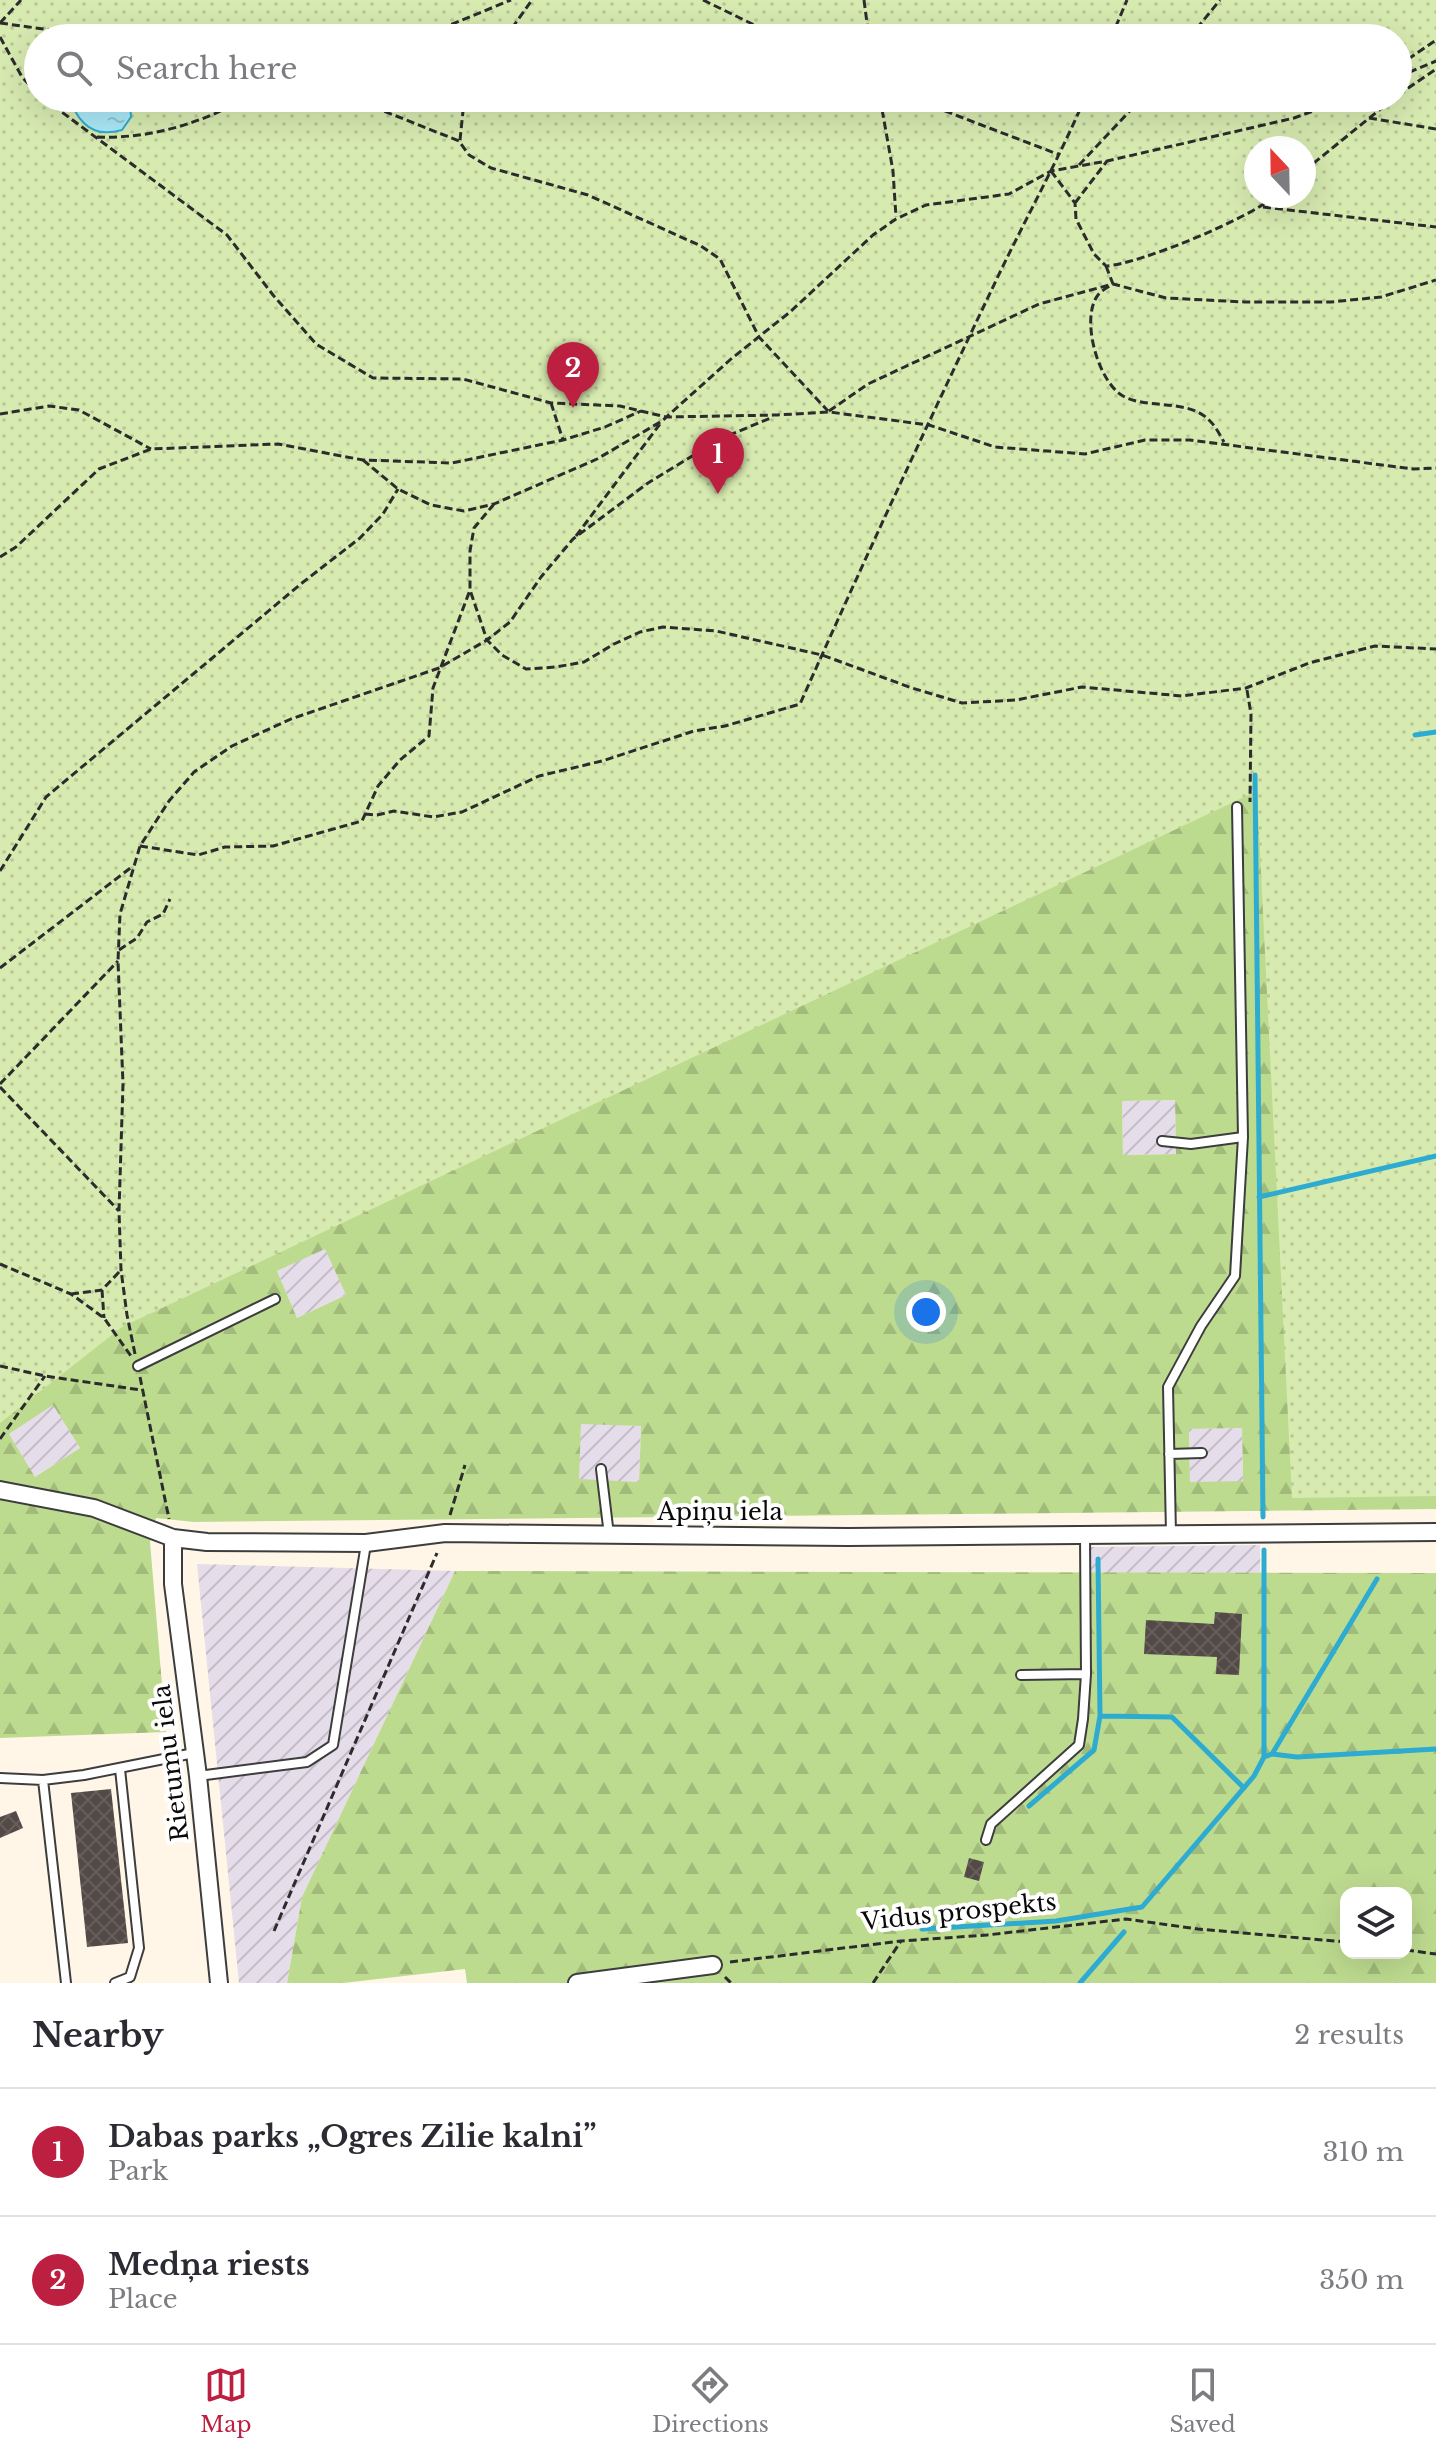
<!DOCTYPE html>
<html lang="en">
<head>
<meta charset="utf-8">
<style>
	:root { --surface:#fff; --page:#f7f7f7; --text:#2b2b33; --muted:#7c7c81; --line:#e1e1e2; --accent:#bd1f40 }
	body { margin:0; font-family:"Libre Baskerville",serif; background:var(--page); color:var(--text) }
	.controls { position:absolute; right:24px; bottom:24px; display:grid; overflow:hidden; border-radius:16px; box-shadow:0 8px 32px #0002 }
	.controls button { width:72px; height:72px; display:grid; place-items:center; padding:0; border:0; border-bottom:2px solid var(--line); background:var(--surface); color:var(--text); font:40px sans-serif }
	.compass { position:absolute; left:1244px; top:136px; width:72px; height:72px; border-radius:50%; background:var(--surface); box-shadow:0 8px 32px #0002; rotate:338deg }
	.you { position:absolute; left:926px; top:1312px; width:28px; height:28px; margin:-20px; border:6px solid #fff; border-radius:50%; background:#1a73e8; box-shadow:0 0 0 12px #1a73e833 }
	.badge { display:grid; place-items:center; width:52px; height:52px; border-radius:50%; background:var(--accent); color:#fff; font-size:26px; font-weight:700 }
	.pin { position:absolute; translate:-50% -66px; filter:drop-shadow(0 2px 4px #0008) }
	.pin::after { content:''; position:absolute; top:42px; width:28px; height:24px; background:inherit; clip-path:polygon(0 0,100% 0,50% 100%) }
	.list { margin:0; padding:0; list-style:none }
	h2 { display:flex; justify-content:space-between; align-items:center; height:104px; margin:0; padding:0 32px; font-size:34px }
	h2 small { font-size:26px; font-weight:400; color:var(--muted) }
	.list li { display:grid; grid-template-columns:52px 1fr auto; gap:24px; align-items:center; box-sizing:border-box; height:128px; padding:0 32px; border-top:2px solid var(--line) }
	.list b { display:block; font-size:30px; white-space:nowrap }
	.list p { margin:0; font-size:26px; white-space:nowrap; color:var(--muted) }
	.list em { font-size:26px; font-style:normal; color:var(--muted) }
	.icon { flex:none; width:44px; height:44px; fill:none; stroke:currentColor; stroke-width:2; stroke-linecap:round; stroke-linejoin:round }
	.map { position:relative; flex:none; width:1436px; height:1983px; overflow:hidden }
	.search { position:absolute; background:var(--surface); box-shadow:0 8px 32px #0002; left:24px; right:24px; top:24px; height:88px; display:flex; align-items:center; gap:20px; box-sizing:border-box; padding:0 28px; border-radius:44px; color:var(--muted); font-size:30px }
	.sheet { height:360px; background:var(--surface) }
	nav { display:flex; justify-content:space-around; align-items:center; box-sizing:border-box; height:112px; border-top:2px solid var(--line); background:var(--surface); font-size:22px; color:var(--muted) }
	nav a { display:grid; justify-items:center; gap:4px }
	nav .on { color:var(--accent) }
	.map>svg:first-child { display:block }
</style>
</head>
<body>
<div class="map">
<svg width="1436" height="1983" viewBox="0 0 1436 1983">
	<defs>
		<pattern id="industrial-furrows" width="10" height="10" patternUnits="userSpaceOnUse" patternTransform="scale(2)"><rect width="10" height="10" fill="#e6ddea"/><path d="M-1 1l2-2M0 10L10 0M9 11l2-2" fill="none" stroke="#c4bcc7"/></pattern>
		<pattern id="forest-firs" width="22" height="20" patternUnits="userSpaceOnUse" patternTransform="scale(2)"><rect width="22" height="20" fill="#bddb8f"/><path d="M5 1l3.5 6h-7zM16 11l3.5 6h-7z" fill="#a1bb7a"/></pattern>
		<pattern id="park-dots" width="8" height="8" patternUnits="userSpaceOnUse" patternTransform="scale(2)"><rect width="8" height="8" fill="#d7eab0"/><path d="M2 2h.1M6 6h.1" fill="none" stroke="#b7c796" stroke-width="1.8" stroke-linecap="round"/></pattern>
		<pattern id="water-ripples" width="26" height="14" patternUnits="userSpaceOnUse" patternTransform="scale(2)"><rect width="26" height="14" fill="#aae8f8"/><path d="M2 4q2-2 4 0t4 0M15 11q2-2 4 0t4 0" fill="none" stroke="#91c6d3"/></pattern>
		<pattern id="building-cross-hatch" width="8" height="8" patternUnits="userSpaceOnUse" patternTransform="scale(2)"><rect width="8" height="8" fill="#534946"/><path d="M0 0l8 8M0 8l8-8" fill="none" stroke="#675f5c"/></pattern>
	</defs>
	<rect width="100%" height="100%" fill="#fff6e7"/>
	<path fill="url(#industrial-furrows)" d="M 1175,1100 L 1176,1154 L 1123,1155 L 1122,1101 Z
		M 325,1248 L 346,1295 L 297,1318 L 277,1271 Z
		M 53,1404 L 80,1448 L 35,1477 L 9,1434 Z
		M 581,1423 L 641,1426 L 639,1482 L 578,1480 Z
		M 1242,1428 L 1243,1482 L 1190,1483 L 1189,1429 Z
		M 1260,1545 L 1261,1698 L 1091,1699 L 1090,1547 Z
		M 197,1564 L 455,1571 L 302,1897 L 287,1983 L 239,1983 Z"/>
	<path fill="url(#forest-firs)" fill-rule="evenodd" d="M 0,0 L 1436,0 L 1436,1509 L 194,1522 L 156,1518 L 150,1542 L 166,1732 L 0,1738 ZM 38,38 L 1398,38 L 1398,98 L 38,98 ZM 1256,148 L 1304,148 L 1304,196 L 1256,196 ZM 1175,1100 L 1176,1154 L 1123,1155 L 1122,1101 ZM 325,1249 L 346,1295 L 297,1318 L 277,1271 ZM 53,1405 L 80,1448 L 35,1477 L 9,1434 ZM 581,1424 L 641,1426 L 639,1482 L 579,1479 ZM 1242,1428 L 1243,1481 L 1190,1482 L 1189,1429 Z
		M 455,1571 L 1436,1573 L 1436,1983 L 467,1983 L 465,1969 L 343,1983 L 287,1983 L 302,1897 ZM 1346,1893 L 1406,1893 L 1406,1953 L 1346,1953 Z"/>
	<path fill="url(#park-dots)" fill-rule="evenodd" d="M 0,0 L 1436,0 L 1436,1496 L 1292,1498 L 1257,791 L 122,1327 L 0,1423 ZM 38,38 L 1398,38 L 1398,98 L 38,98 ZM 1256,148 L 1304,148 L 1304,196 L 1256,196 Z"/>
	<path fill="url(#water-ripples)" stroke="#2eabd1" stroke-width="2" d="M 90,98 L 118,98 L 130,103 L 131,117 L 122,130 C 101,136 86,131 75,111 L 80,104 Z"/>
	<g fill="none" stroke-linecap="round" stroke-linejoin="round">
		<path stroke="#2eabd1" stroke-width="5" d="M 1415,735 L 1436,732
			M 1255,775 L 1263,1517
			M 1259,1197 L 1436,1156
			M 1100,1716 L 1172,1717 L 1244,1788
			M 1272,1754 L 1297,1757 L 1436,1749
			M 1264,1757 L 1272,1754 L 1377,1579
			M 1029,1806 L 1094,1750 L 1100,1716 L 1098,1559
			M 922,1929 L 1056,1921 L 1142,1907 L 1254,1776 L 1264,1757 L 1264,1550
			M 1080,1983 L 1124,1932"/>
	</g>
	<path fill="url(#building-cross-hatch)" d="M 1215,1612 L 1242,1614 L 1239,1675 L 1216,1674 L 1217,1657 L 1144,1654 L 1146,1620 L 1214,1624 Z
		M 111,1789 L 128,1943 L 87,1947 L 71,1793 Z
		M 16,1811 L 23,1828 L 0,1838 L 0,1817 Z
		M 969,1858 L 984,1862 L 979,1881 L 964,1877 Z"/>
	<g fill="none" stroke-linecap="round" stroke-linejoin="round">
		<g stroke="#3d3d3d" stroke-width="12">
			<path id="service" d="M 1162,1141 L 1191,1144 L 1243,1137
				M 138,1366 L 275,1299
				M 1169,1454 L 1202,1453
				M 601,1469 L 609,1535
				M 1171,1534 L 1168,1387 L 1201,1326 L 1235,1276 L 1243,1137 L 1237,807
				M 1021,1675 L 1086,1674
				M 198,1776 L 307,1762 L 333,1745 L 366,1544
				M 0,1778 L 43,1780
				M 986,1840 L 991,1824 L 1079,1745 L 1083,1719 L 1086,1674 L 1085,1536
				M 66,1983 L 43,1780 L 84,1775 L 194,1753
				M 115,1983 L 130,1977 L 139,1948 L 120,1769"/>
		</g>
		<g stroke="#3d3d3d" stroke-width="20">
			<path id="minor" d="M 0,1490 L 94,1508 L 173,1538 L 207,1542 L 366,1543 L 445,1533 L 848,1537 L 1436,1532
				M 173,1538 L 173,1584 L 198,1776 L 219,1983
				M 577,1983 L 713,1965"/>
		</g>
		<path stroke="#2c2c2c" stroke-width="3" stroke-dasharray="8 4" stroke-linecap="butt" d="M 703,0 L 781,38
			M 864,0 L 869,38
			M 0,23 L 58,31 L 73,38
			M 0,23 L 21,0
			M 0,37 L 22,77 L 38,94
			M 111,38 L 121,38
			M 418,38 L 511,0
			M 505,38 L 532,0
			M 1111,38 L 1127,0
			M 1189,38 L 1220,0
			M 1398,66 L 1436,40
			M 1398,77 L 1436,61
			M 1398,95 L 1436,69
			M 43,98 L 227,235 L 273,295 L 316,344 L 373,378 L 463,379 L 551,403 L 620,406 L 666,417 L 777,415 L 829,412 L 929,425 L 995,447 L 1085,454 L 1145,440 L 1190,440 L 1413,469 L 1436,468
			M 351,98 L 459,141 L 469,155 L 491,168 L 588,195 L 701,246 L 720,259 L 759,337 L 828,411
			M 880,98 L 893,171 L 896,217
			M 911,98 L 1060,155
			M 1369,118 L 1436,129
			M 97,137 C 149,139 200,124 246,98
			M 460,140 L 463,111 L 470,98
			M 1079,165 L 1142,98
			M 1051,171 L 1075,203 L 1076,219 L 1094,254 L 1106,266 C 1140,264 1250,218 1275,196
			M 1304,171 L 1394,98
			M 1075,203 L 1107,161
			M 1263,207 L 1436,227
			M 1106,266 L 1113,284 C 1108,287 1101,291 1098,295 C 1080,318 1098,382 1123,396 C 1148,410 1189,398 1210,421 C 1216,427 1220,435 1224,442
			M 551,403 L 563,440
			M 829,411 L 868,384 L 1039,304 L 1113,284 L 1166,298 L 1245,302 L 1331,302 L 1381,297 L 1436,280
			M 0,414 L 49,406 L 79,410 L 151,449
			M 363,460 L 398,489 L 431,505 L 464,511 L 494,504 L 597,459 L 662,421 L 731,359 L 790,312 L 873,235 L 896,219 L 926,205 L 1009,194 L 1051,171 L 1107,161 L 1294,118 L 1349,98
			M 494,504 L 474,528 L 470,551 L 470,590 L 487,640 L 502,655 L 526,669 L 556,667 L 584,662 L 614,644 L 640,632 L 663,627 L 716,631 L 822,655 L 912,688 L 962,703 L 1016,700 L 1082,687 L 1182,696 L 1246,688 L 1309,663 L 1375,646 L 1436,649
			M 576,536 L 660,424
			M 0,557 L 16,547 L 99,469 L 151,449 L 278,444 L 363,460 L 452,463 L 563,440 L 605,427 L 641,411
			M 1247,690 L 1251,714 L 1250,802
			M 365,814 L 377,815 L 394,811 L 433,817 L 462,812 L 539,776 L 602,761 L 694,731 L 725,726 L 800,704 C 862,565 926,427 992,289 C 1022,225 1057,163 1085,98
			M 140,846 L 198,855 L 225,847 L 273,846 L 362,821 L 378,786 L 400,760 L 429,736 L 433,688 L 470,590
			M 0,871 L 46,797 L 302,583 L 360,538 L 383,514 L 398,489
			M 119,950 L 137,938 L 147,922 L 163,914 L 170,899
			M 0,968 L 133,866
			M 0,1084 L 118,961
			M 0,1087 L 119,1211
			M 0,1264 L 71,1294 L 104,1318 L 131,1356
			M 102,1290 L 104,1318
			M 71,1294 L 102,1290 L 121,1270
			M 135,1354 L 127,1315 L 121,1270 L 119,1211 L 123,1084 L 118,961 L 120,914 L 140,846 L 169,801 L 194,772 L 232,746 L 291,719 L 439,668 L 487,640 L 510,622 L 541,577 L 573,539 L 648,483 L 720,439 L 773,417
			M 0,1366 L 45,1376 L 141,1390
			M 140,1377 L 169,1519
			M 0,1439 L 45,1376
			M 450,1515 L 465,1465
			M 274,1931 L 437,1553
			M 1406,1950 L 1436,1954
			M 730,1962 L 901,1941 L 987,1935 L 1126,1919 L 1198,1929 L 1346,1942
			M 725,1977 L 731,1983
			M 873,1983 L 901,1941"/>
		<use href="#service" stroke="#fff" stroke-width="8"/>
		<use href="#minor" stroke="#fff" stroke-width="16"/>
	</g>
	<g text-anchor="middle" stroke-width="8" stroke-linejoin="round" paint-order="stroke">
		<g font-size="24" fill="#0a0a0a" stroke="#fff">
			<text x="720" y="1520">Apiņu iela</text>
			<text transform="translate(171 1763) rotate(-97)" y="8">Rietumu iela</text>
			<text transform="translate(959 1912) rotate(-6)" y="8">Vidus prospekts</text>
		</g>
	</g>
</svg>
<div class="controls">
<button><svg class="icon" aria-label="layers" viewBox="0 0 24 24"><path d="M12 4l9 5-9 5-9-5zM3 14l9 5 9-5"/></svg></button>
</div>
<svg class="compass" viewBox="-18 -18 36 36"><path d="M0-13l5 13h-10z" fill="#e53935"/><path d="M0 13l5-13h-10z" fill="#7c7c81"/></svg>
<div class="you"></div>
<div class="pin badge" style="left:718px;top:494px">1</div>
<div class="pin badge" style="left:573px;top:408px">2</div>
<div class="search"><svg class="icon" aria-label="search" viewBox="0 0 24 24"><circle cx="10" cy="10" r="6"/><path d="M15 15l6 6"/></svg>Search here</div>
</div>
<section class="sheet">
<h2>Nearby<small>2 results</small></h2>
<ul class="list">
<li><span class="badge">1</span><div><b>Dabas parks „Ogres Zilie kalni”</b><p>Park</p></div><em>310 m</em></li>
<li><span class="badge">2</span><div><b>Medņa riests</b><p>Place</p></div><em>350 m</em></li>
</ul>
</section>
<nav>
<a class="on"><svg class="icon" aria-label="map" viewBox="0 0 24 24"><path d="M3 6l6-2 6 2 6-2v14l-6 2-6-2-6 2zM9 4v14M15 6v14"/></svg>Map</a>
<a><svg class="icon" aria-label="directions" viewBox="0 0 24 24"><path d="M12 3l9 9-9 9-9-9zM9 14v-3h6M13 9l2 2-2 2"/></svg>Directions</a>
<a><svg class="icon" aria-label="saved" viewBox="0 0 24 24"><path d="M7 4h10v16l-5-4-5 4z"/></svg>Saved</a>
</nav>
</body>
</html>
